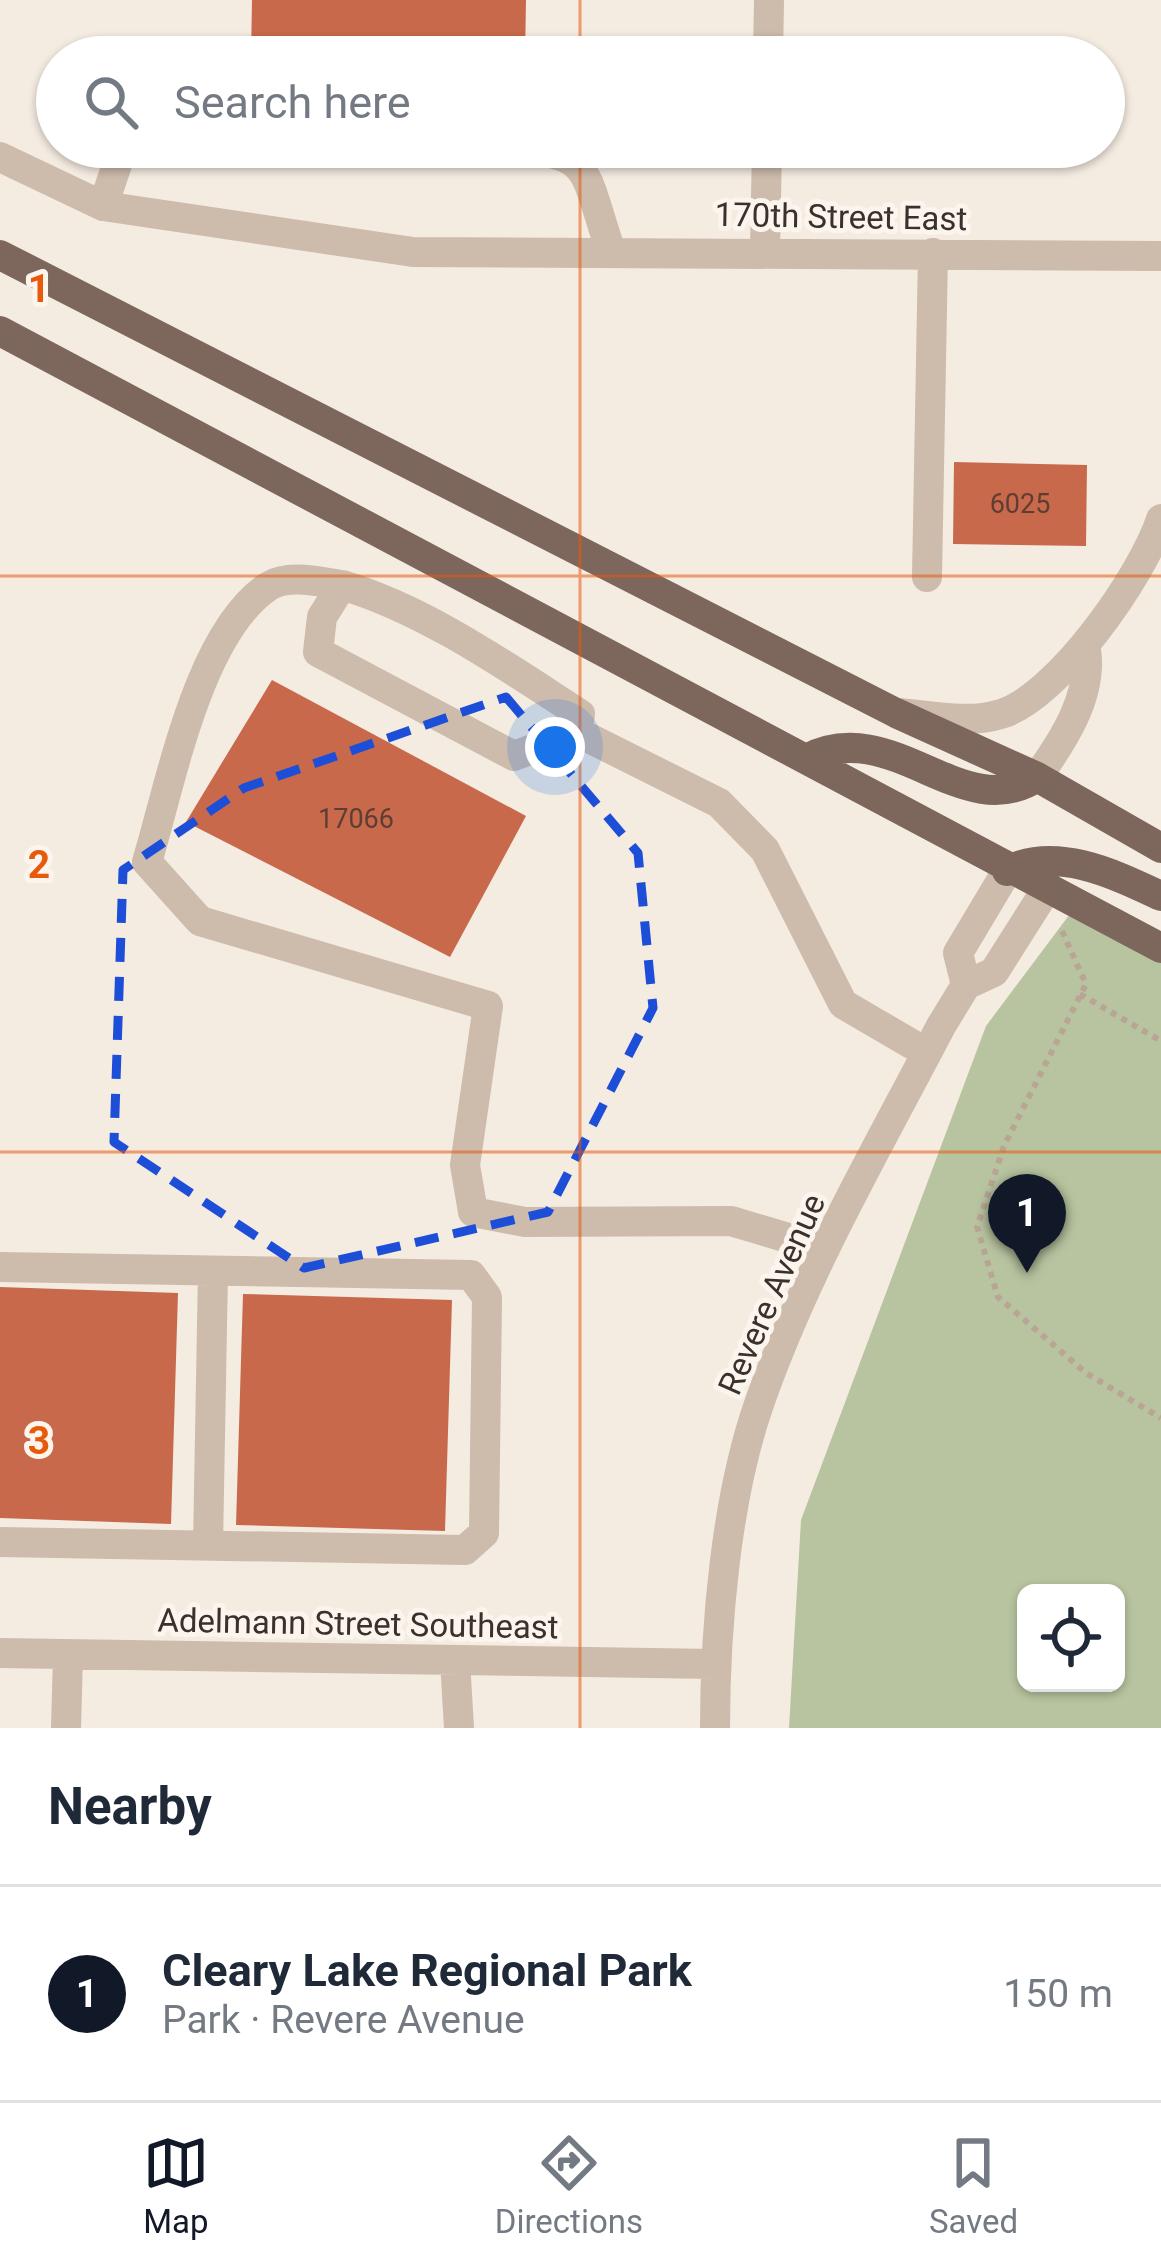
<!DOCTYPE html>
<html lang="en">
<head>
<meta charset="utf-8">
<style>
	:root { --surface:#fff; --page:#f2f2f3; --text:#1f2937; --muted:#747a83; --line:#e0e1e3; --accent:#111827 }
	body { margin:0; font-family:Roboto,sans-serif; background:var(--page); color:var(--text) }
	.controls { position:absolute; right:36px; bottom:36px; display:grid; overflow:hidden; border-radius:18px; box-shadow:0 3px 9px #0004 }
	.controls button { width:108px; height:108px; display:grid; place-items:center; padding:0; border:0; border-bottom:3px solid var(--line); background:var(--surface); color:var(--text); font:60px sans-serif }
	.you { position:absolute; left:555px; top:747px; width:42px; height:42px; margin:-30px; border:9px solid #fff; border-radius:50%; background:#1a73e8; box-shadow:0 0 0 18px #1a73e833 }
	.badge { display:grid; place-items:center; width:78px; height:78px; border-radius:50%; background:var(--accent); color:#fff; font-size:39px; font-weight:700 }
	.pin { position:absolute; translate:-50% -99px; filter:drop-shadow(0 3px 6px #0008) }
	.pin::after { content:''; position:absolute; top:63px; width:42px; height:36px; background:inherit; clip-path:polygon(0 0,100% 0,50% 100%) }
	.list { margin:0; padding:0; list-style:none }
	h2 { display:flex; justify-content:space-between; align-items:center; height:156px; margin:0; padding:0 48px; font-size:51px }
	h2 small { font-size:39px; font-weight:400; color:var(--muted) }
	.list li { display:grid; grid-template-columns:78px 1fr auto; gap:36px; align-items:center; box-sizing:border-box; height:216px; padding:0 48px; border-top:3px solid var(--line) }
	.list b { display:block; font-size:45px; white-space:nowrap }
	.list p { margin:0; font-size:39px; white-space:nowrap; color:var(--muted) }
	.list em { font-size:39px; font-style:normal; color:var(--muted) }
	.icon { flex:none; width:66px; height:66px; fill:none; stroke:currentColor; stroke-width:2; stroke-linecap:round; stroke-linejoin:round }
	.map { position:relative; flex:none; width:1161px; height:1728px; overflow:hidden }
	.search { position:absolute; background:var(--surface); box-shadow:0 3px 9px #0004; left:36px; right:36px; top:36px; height:132px; display:flex; align-items:center; gap:30px; box-sizing:border-box; padding:0 42px; border-radius:66px; color:var(--muted); font-size:45px }
	.sheet { height:372px; background:var(--surface) }
	nav { display:flex; justify-content:space-around; align-items:center; box-sizing:border-box; height:168px; border-top:3px solid var(--line); background:var(--surface); font-size:33px; color:var(--muted) }
	nav a { display:grid; justify-items:center; gap:6px }
	nav .on { color:var(--accent) }
	.map>svg:first-child { display:block }
</style>
</head>
<body>
<div class="map">
<svg width="1161" height="1728" viewBox="0 0 1161 1728">
	<rect width="100%" height="100%" fill="#f4ebe1"/>
	<path fill="#b8c4a0" fill-rule="evenodd" d="M 1082,898 L 1161,939 L 1161,1728 L 789,1728 L 801,1520 L 986,1026 ZM 1026,1593 L 1116,1593 L 1116,1683 L 1026,1683 Z"/>
	<path fill="#c8694b" d="M 252,0 L 526,0 L 525,57 L 251,57 Z
		M 954,462 L 1087,465 L 1086,546 L 953,544 Z
		M 272,680 L 526,816 L 450,957 L 186,822 Z
		M 0,1287 L 178,1293 L 171,1524 L 0,1518 Z
		M 243,1294 L 452,1300 L 445,1531 L 236,1525 Z"/>
	<g fill="none" stroke-linecap="round" stroke-linejoin="round">
		<path stroke="#b9a596" stroke-width="6" stroke-dasharray="6 6" stroke-linecap="butt" d="M 1062,931 L 1086,984 L 1004,1146 L 977,1227 L 998,1297 L 1086,1373 L 1161,1418
			M 1080,994 L 1161,1041"/>
		<path stroke="#cdbbac" stroke-width="30" d="M 768,57 L 769,0
			M 492,147 C 596,153 580,160 611,252
			M 0,157 L 103,206 L 413,252 L 1161,256
			M 103,206 L 123,147
			M 765,250 L 767,147
			M 927,577 L 933,253
			M 342,585 C 320,582 289,574 269,586 C 198,633 171,783 147,862 L 200,921 L 488,1006 L 465,1165 L 473,1212 L 525,1222 L 731,1221 L 825,1249
			M 900,713 C 932,716 969,724 1001,714 C 1058,697 1143,575 1161,519
			M 577,732 L 580,714 C 507,667 426,610 342,585 L 322,617 L 318,652 L 514,756 L 577,732 L 719,803 L 765,850 L 843,1004 L 927,1053
			M 1037,777 C 1063,741 1093,695 1086,650
			M 966,985 L 958,953 L 1007,871
			M 0,1267 L 471,1275 L 487,1297 L 484,1533 L 465,1550 L 0,1542
			M 208,1545 L 213,1271
			M 0,1653 L 715,1664
			M 455,1660 L 459,1728
			M 66,1728 L 68,1655
			M 715,1728 C 715,1628 726,1498 759,1404 C 805,1272 877,1149 941,1026 L 966,985 L 994,972 L 1046,890"/>
		<path stroke="#7d675c" stroke-width="30" d="M 0,255 L 896,713 L 1037,777 L 1161,848
			M 0,331 L 1161,948
			M 806,759 C 892,713 963,827 1037,777
			M 1007,871 C 1056,845 1116,875 1161,896"/>
	</g>
	<path fill="none" stroke="#1d4ed8" stroke-width="9" stroke-dasharray="24 15" stroke-linejoin="round" d="M 506,697 L 638,853 L 653,1008 L 548,1212 L 304,1268 L 114,1142 L 123,870 L 244,788 Z"/>
	<path fill="none" stroke="#e8590c" stroke-width="3" stroke-opacity="0.55" d="M 580,0 L 580,57M 580,147 L 580,1728M 0,576 L 1161,576M 0,1152 L 1161,1152"/>
	<g text-anchor="middle" stroke-width="10" stroke-linejoin="round" paint-order="stroke">
		<g font-size="27" fill="#5e3e33">
			<text x="1020" y="513">6025</text>
			<text x="356" y="828">17066</text>
		</g>
		<g font-size="33" fill="#3b302b" stroke="#fbf5ee">
			<text transform="translate(841 216) rotate(1)" y="12">170th Street East</text>
			<text transform="translate(771 1294) rotate(-66)" y="12">Revere Avenue</text>
			<text transform="translate(358 1623) rotate(1)" y="12">Adelmann Street Southeast</text>
		</g>
	</g>
	<g font-size="39" text-anchor="middle" font-weight="bold" fill="#e8590c" stroke="#fbf5ee" stroke-width="10" stroke-linejoin="round" paint-order="stroke">
		<text x="39" y="302">1</text>
		<text x="39" y="878">2</text>
		<text x="39" y="1454">3</text>
	</g>
</svg>
<div class="controls">
<button><svg class="icon" aria-label="locate" viewBox="0 0 24 24"><circle cx="12" cy="12" r="6"/><path d="M12 2v4M12 18v4M2 12h4M18 12h4"/></svg></button>
</div>
<div class="you"></div>
<div class="pin badge" style="left:1027px;top:1273px">1</div>
<div class="search"><svg class="icon" aria-label="search" viewBox="0 0 24 24"><circle cx="10" cy="10" r="6"/><path d="M15 15l6 6"/></svg>Search here</div>
</div>
<section class="sheet">
<h2>Nearby<small></small></h2>
<ul class="list">
<li><span class="badge">1</span><div><b>Cleary Lake Regional Park</b><p>Park · Revere Avenue</p></div><em>150 m</em></li>
</ul>
</section>
<nav>
<a class="on"><svg class="icon" aria-label="map" viewBox="0 0 24 24"><path d="M3 6l6-2 6 2 6-2v14l-6 2-6-2-6 2zM9 4v14M15 6v14"/></svg>Map</a>
<a><svg class="icon" aria-label="directions" viewBox="0 0 24 24"><path d="M12 3l9 9-9 9-9-9zM9 14v-3h6M13 9l2 2-2 2"/></svg>Directions</a>
<a><svg class="icon" aria-label="saved" viewBox="0 0 24 24"><path d="M7 4h10v16l-5-4-5 4z"/></svg>Saved</a>
</nav>
</body>
</html>
